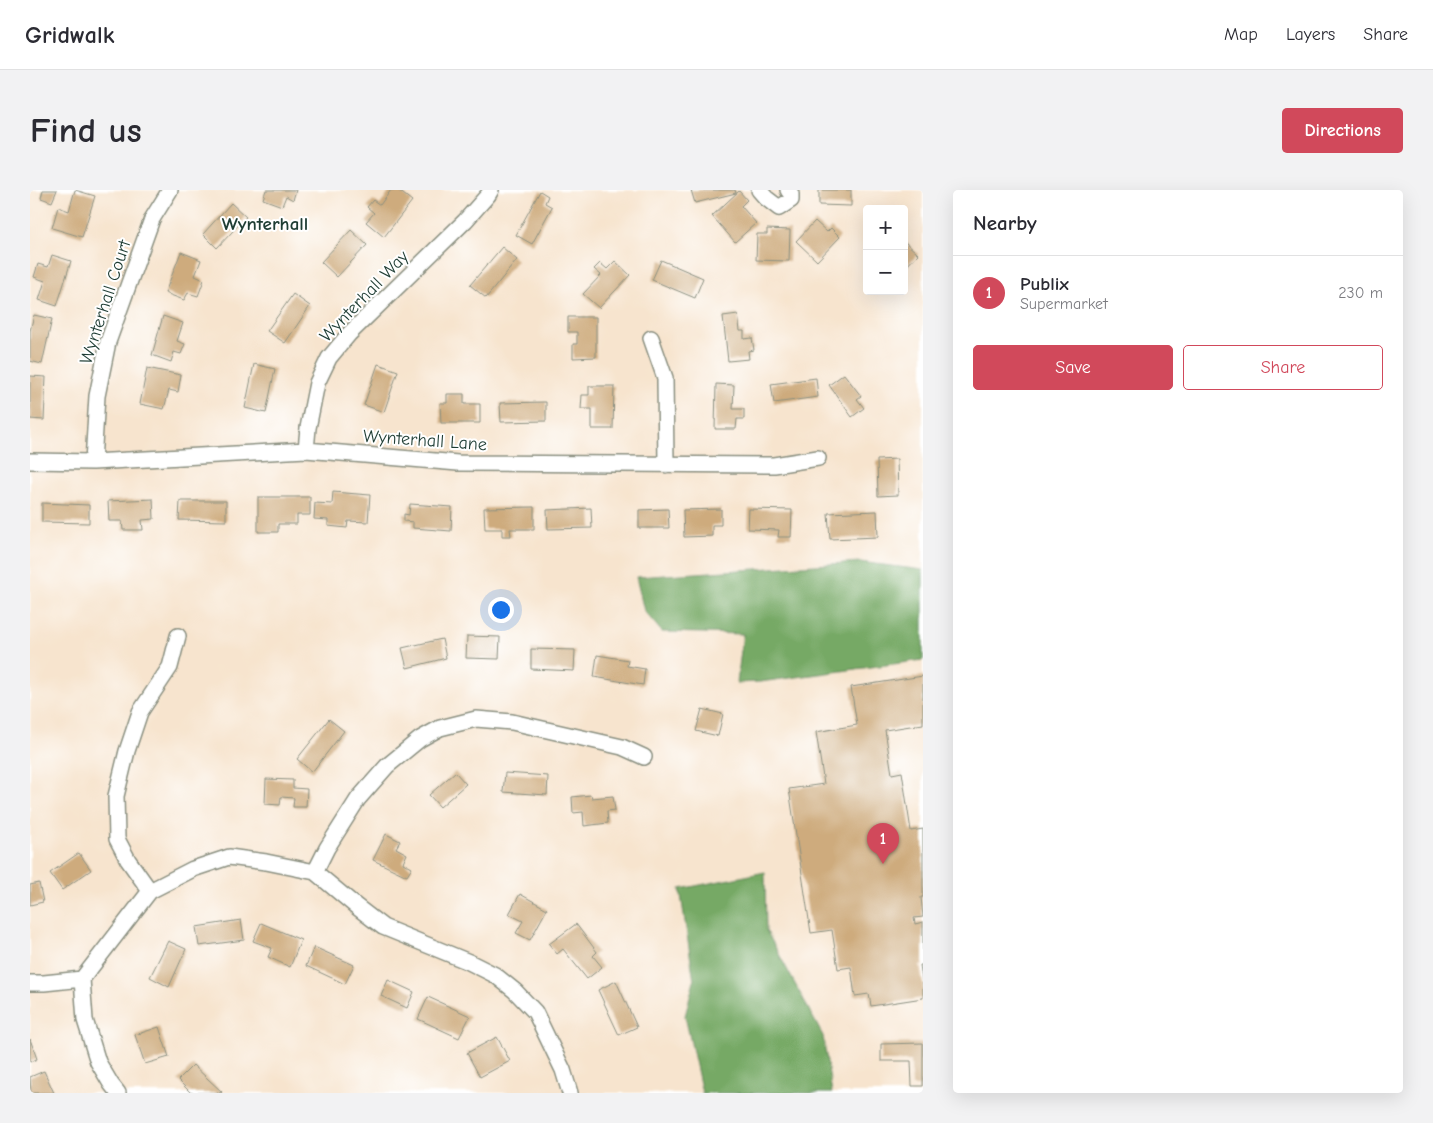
<!DOCTYPE html>
<html lang="en">
<head>
<meta charset="utf-8">
<style>
	:root { --surface:#fff; --page:#f2f2f3; --text:#2b2b33; --muted:#7c7c81; --line:#e1e1e2; --accent:#d1495b }
	body { margin:0; font-family:"Comic Neue",sans-serif; background:var(--page); color:var(--text) }
	.controls { position:absolute; right:15px; top:15px; display:grid; overflow:hidden; border-radius:5px; box-shadow:0 5px 20px #0002 }
	.controls button { width:45px; height:45px; display:grid; place-items:center; padding:0; border:0; border-bottom:1px solid var(--line); background:var(--surface); color:var(--text); font:25px sans-serif }
	.you { position:absolute; left:470px; top:419px; width:18px; height:18px; margin:-12px; border:4px solid #fff; border-radius:50%; background:#1a73e8; box-shadow:0 0 0 8px #1a73e833 }
	.badge { display:grid; place-items:center; width:32px; height:32px; border-radius:50%; background:var(--accent); color:#fff; font-size:16px; font-weight:700 }
	.pin { position:absolute; translate:-50% -41px; filter:drop-shadow(0 1px 2px #0008) }
	.pin::after { content:''; position:absolute; top:26px; width:18px; height:15px; background:inherit; clip-path:polygon(0 0,100% 0,50% 100%) }
	.list { margin:0; padding:0; list-style:none }
	h2 { display:flex; justify-content:space-between; align-items:center; height:65px; margin:0; padding:0 20px; font-size:21px }
	h2 small { font-size:16px; font-weight:400; color:var(--muted) }
	.list li { display:grid; grid-template-columns:32px 1fr auto; gap:15px; align-items:center; box-sizing:border-box; height:75px; padding:0 20px; border-top:1px solid var(--line) }
	.list b { display:block; font-size:19px; white-space:nowrap }
	.list p { margin:0; font-size:16px; white-space:nowrap; color:var(--muted) }
	.list em { font-size:16px; font-style:normal; color:var(--muted) }
	.actions { display:flex; gap:10px; padding:15px 20px }
	.actions a { flex:1; padding:11px 0; border:1px solid var(--accent); border-radius:5px; text-align:center; font-size:18px; color:var(--accent) }
	.actions .main { background:var(--accent); color:#fff }
	.map { position:relative; flex:none; width:893px; height:903px; overflow:hidden; border-radius:5px }
	header { display:flex; align-items:center; gap:30px; box-sizing:border-box; height:70px; padding:0 25px; background:var(--surface); border-bottom:1px solid var(--line) }
	header strong { font-size:24px }
	nav { display:flex; gap:28px; margin-inline-start:auto; font-size:18px }
	.intro { display:flex; align-items:center; justify-content:space-between; box-sizing:border-box; height:120px; padding:0 30px }
	h1 { margin:0; font-size:35px }
	.button { padding:12px 22px; border-radius:5px; background:var(--accent); color:#fff; font-size:18px; font-weight:700 }
	main { display:flex; gap:30px; padding:0 30px }
	aside { flex:1; background:var(--surface); border-radius:5px; box-shadow:0 5px 20px #0002 }
	.map>svg:first-child { display:block }
</style>
</head>
<body>
<header>
<strong>Gridwalk</strong>
<nav><a>Map</a><a>Layers</a><a>Share</a></nav>
</header>
<div class="intro"><h1>Find us</h1><a class="button">Directions</a></div>
<main>
<div class="map">
<svg width="893" height="903" viewBox="0 0 893 903">
	<rect width="100%" height="100%" fill="#fff"/>
	<filter id="ink" filterUnits="userSpaceOnUse"><feTurbulence type="fractalNoise" baseFrequency=".02" numOctaves="2"/><feDisplacementMap in="SourceGraphic" scale="10" xChannelSelector="R" yChannelSelector="G"/><feConvolveMatrix kernelMatrix="1 2 1 2 8 2 1 2 1" color-interpolation-filters="sRGB"/></filter>
	<filter id="wash" filterUnits="userSpaceOnUse"><feTurbulence type="fractalNoise" baseFrequency=".0096" numOctaves="4" result="noise"/><feDisplacementMap in="SourceGraphic" scale="20" xChannelSelector="R" yChannelSelector="G"/><feGaussianBlur stdDeviation="1.12" result="paint"/><feColorMatrix in="noise" values="0 0 0 0 0 0 0 0 0 0 0 0 0 0 0 0 0 1.4 0 .05"/><feComposite in="paint" operator="in"/></filter>
	<g filter="url(#wash)">
		<rect width="100%" height="100%" fill="#f7e4ce"/>
		<path fill="#76a965" stroke="#4a734c" d="M 830,372 L 893,380 L 893,470 L 730,492 L 707,493 L 713,444 L 632,442 L 614,421 L 606,387 Z
			M 735,682 L 736,740 L 793,846 L 802,903 L 672,903 L 655,826 L 664,791 L 650,699 Z"/>
		<g id="blocks">
			<path fill="#ceab7d" d="M 13,0 L 27,0 L 22,12 L 11,8 Z
				M 45,0 L 65,6 L 52,47 L 22,38 L 28,17 L 39,21 Z
				M 236,0 L 266,0 L 263,10 L 256,6 L 252,16 L 233,9 Z
				M 361,0 L 368,0 L 382,11 L 354,47 L 336,32 L 344,23 L 337,17 L 343,10 L 350,15 Z
				M 661,0 L 705,0 L 706,3 L 665,13 Z
				M 789,0 L 821,0 L 821,16 L 789,15 Z
				M 510,1 L 518,6 L 515,13 L 522,17 L 502,54 L 486,45 Z
				M 709,1 L 717,10 L 711,16 L 726,33 L 705,52 L 682,26 Z
				M 201,13 L 216,27 L 187,58 L 173,44 Z
				M 785,31 L 797,42 L 801,38 L 810,47 L 787,71 L 766,51 Z
				M 737,39 L 760,40 L 759,71 L 726,70 L 727,44 L 737,44 Z
				M 321,40 L 337,55 L 307,87 L 291,72 Z
				M 874,51 L 888,64 L 874,79 Z
				M 472,57 L 487,70 L 456,108 L 440,95 Z
				M 151,62 L 171,70 L 165,86 L 174,90 L 168,106 L 158,103 L 154,110 L 135,103 Z
				M 22,65 L 41,71 L 27,116 L 9,110 L 15,91 L 4,87 L 8,74 L 18,77 Z
				M 631,70 L 673,88 L 665,108 L 622,90 Z
				M 585,71 L 600,85 L 569,118 L 553,104 L 571,85 L 564,79 L 570,73 L 577,79 Z
				M 263,104 L 280,116 L 255,153 L 237,141 Z
				M 708,124 L 710,141 L 714,141 L 714,149 L 722,148 L 724,160 L 718,161 L 719,169 L 698,171 L 693,126 Z
				M 4,125 L 22,129 L 12,174 L 0,171 L 0,141 Z
				M 133,126 L 153,133 L 147,151 L 155,154 L 151,164 L 144,162 L 141,172 L 122,165 Z
				M 538,127 L 566,127 L 566,167 L 543,168 L 543,154 L 547,154 L 547,142 L 538,142 Z
				M 224,174 L 245,179 L 236,223 L 215,218 Z
				M 348,174 L 368,181 L 354,222 L 334,215 Z
				M 117,178 L 151,185 L 148,202 L 139,200 L 134,219 L 110,214 Z
				M 814,184 L 831,206 L 827,209 L 834,218 L 822,227 L 799,195 Z
				M 0,186 L 16,187 L 14,230 L 0,229 Z
				M 786,188 L 788,207 L 744,213 L 741,194 Z
				M 686,194 L 704,195 L 703,219 L 714,219 L 714,229 L 707,229 L 706,239 L 685,239 Z
				M 559,196 L 584,196 L 583,239 L 562,239 L 562,219 L 551,219 L 552,205 L 559,205 Z
				M 417,204 L 434,204 L 434,214 L 450,214 L 450,233 L 411,233 L 410,213 L 417,213 Z
				M 516,212 L 516,231 L 471,232 L 470,213 Z
				M 867,269 L 868,305 L 848,306 L 847,270 Z
				M 303,302 L 340,305 L 338,332 L 318,331 L 317,338 L 298,336 L 298,330 L 284,329 L 285,313 L 302,314 Z
				M 228,307 L 280,307 L 280,325 L 267,325 L 267,334 L 248,334 L 248,342 L 228,342 Z
				M 123,309 L 124,329 L 112,330 L 113,340 L 93,340 L 92,331 L 79,331 L 78,311 Z
				M 150,311 L 196,311 L 196,331 L 149,330 Z
				M 12,313 L 59,315 L 59,333 L 12,332 Z
				M 380,314 L 422,317 L 421,341 L 383,338 L 383,332 L 374,331 L 374,324 L 379,325 Z
				M 504,317 L 504,339 L 480,339 L 481,346 L 472,346 L 472,339 L 455,339 L 454,318 Z
				M 561,318 L 562,338 L 518,339 L 517,320 Z
				M 638,319 L 639,338 L 609,338 L 609,320 Z
				M 691,319 L 691,335 L 682,335 L 682,346 L 654,347 L 653,320 Z
				M 719,319 L 762,320 L 761,347 L 748,347 L 749,340 L 718,339 Z
				M 847,321 L 848,347 L 800,349 L 798,323 Z
				M 437,446 L 470,447 L 469,469 L 436,468 Z
				M 412,449 L 416,468 L 377,478 L 372,458 Z
				M 501,459 L 545,460 L 544,481 L 501,479 Z
				M 567,465 L 598,470 L 597,476 L 615,479 L 613,495 L 564,487 Z
				M 893,486 L 893,534 L 855,540 L 862,584 L 872,582 L 881,641 L 893,639 L 893,707 L 891,707 L 893,727 L 884,728 L 885,734 L 893,732 L 893,775 L 890,775 L 893,795 L 893,808 L 841,816 L 839,804 L 825,806 L 821,777 L 808,779 L 802,740 L 781,743 L 759,599 L 794,594 L 786,542 L 827,535 L 821,497 Z
				M 672,519 L 693,524 L 688,546 L 666,541 Z
				M 299,529 L 314,541 L 282,582 L 267,569 Z
				M 425,582 L 436,594 L 410,617 L 399,605 Z
				M 475,583 L 518,586 L 517,605 L 473,602 Z
				M 236,589 L 263,590 L 263,598 L 277,599 L 276,617 L 263,617 L 264,608 L 251,607 L 250,615 L 235,614 Z
				M 561,605 L 562,608 L 583,606 L 585,620 L 577,621 L 578,633 L 554,636 L 553,622 L 543,623 L 542,607 Z
				M 356,644 L 370,651 L 366,658 L 377,664 L 373,673 L 382,678 L 377,686 L 343,670 Z
				M 49,663 L 61,680 L 32,700 L 20,683 Z
				M 9,693 L 13,712 L 0,715 L 0,695 Z
				M 490,704 L 517,719 L 500,750 L 486,743 L 493,731 L 479,724 Z
				M 211,730 L 214,750 L 169,756 L 166,737 Z
				M 231,733 L 271,750 L 260,777 L 238,767 L 242,758 L 223,751 Z
				M 546,734 L 567,762 L 563,766 L 572,777 L 557,789 L 533,759 L 527,764 L 519,754 Z
				M 138,751 L 156,759 L 139,797 L 120,787 Z
				M 284,757 L 324,775 L 315,794 L 276,776 Z
				M 358,790 L 384,802 L 377,818 L 351,806 Z
				M 586,791 L 607,837 L 589,845 L 568,800 Z
				M 398,807 L 440,826 L 429,848 L 388,829 Z
				M 129,837 L 139,867 L 115,874 L 105,845 Z
				M 467,847 L 480,871 L 450,887 L 437,863 Z
				M 0,849 L 7,869 L 0,872 Z
				M 893,853 L 893,896 L 882,896 L 881,871 L 851,871 L 851,854 Z
				M 163,875 L 192,902 L 191,903 L 161,903 L 148,890 Z
				M 14,881 L 24,903 L 1,903 L 0,887 Z"/>
		</g>
	</g>
	<g filter="url(#ink)">
		<use href="#blocks" fill-opacity="0" stroke="#8b9081" stroke-width="1"/>
		<g fill="none" stroke-linecap="round" stroke-linejoin="round">
			<g stroke="#8b9081" stroke-width="18">
				<path id="minor" d="M 729,0 L 736,8 L 749,18 L 761,10 L 761,4 L 758,0
					M 621,148 L 635,188 L 636,275
					M 276,260 L 278,238 L 287,193 L 299,168 L 319,144 L 435,31 L 458,5 L 461,0
					M 0,271 L 63,272 L 276,260 L 428,273 L 744,275 L 788,268
					M 63,272 L 67,206 L 78,152 L 122,29 L 140,0
					M 285,682 L 297,658 L 328,609 L 357,576 L 390,549 L 410,538 L 446,529 L 482,532 L 592,557 L 614,567
					M 120,701 L 98,670 L 87,649 L 86,606 L 97,561 L 110,522 L 140,477 L 148,446
					M 0,793 L 14,793 L 52,789
					M 88,903 L 81,894 L 68,872 L 55,830 L 52,789 L 120,701 L 163,679 L 199,667 L 236,672 L 285,682 L 327,717 L 353,737 L 439,772 L 465,785 L 485,801 L 505,822 L 533,880 L 540,903"/>
			</g>
			<use href="#minor" stroke="#fff" stroke-width="15"/>
		</g>
	</g>
	<g text-anchor="middle" stroke-width="4" stroke-linejoin="round" paint-order="stroke">
		<g font-size="18" fill="#1f3d34" stroke="#fff">
			<text transform="translate(334 106) rotate(-46)" y="6">Wynterhall Way</text>
			<text transform="translate(75 112) rotate(-72)" y="6">Wynterhall Court</text>
			<text transform="translate(395 250) rotate(4)" y="6">Wynterhall Lane</text>
		</g>
		<g font-size="19" font-weight="bold" fill="#1f3d34" stroke="#fff">
			<text x="235" y="40">Wynterhall</text>
		</g>
	</g>
</svg>
<div class="controls">
<button>+</button>
<button>−</button>
</div>
<div class="you"></div>
<div class="pin badge" style="left:853px;top:674px">1</div>
</div>
<aside>
<h2>Nearby<small></small></h2>
<ul class="list">
<li><span class="badge">1</span><div><b>Publix</b><p>Supermarket</p></div><em>230 m</em></li>
</ul>
<div class="actions"><a class="main">Save</a><a>Share</a></div>
</aside>
</main>
</body>
</html>
